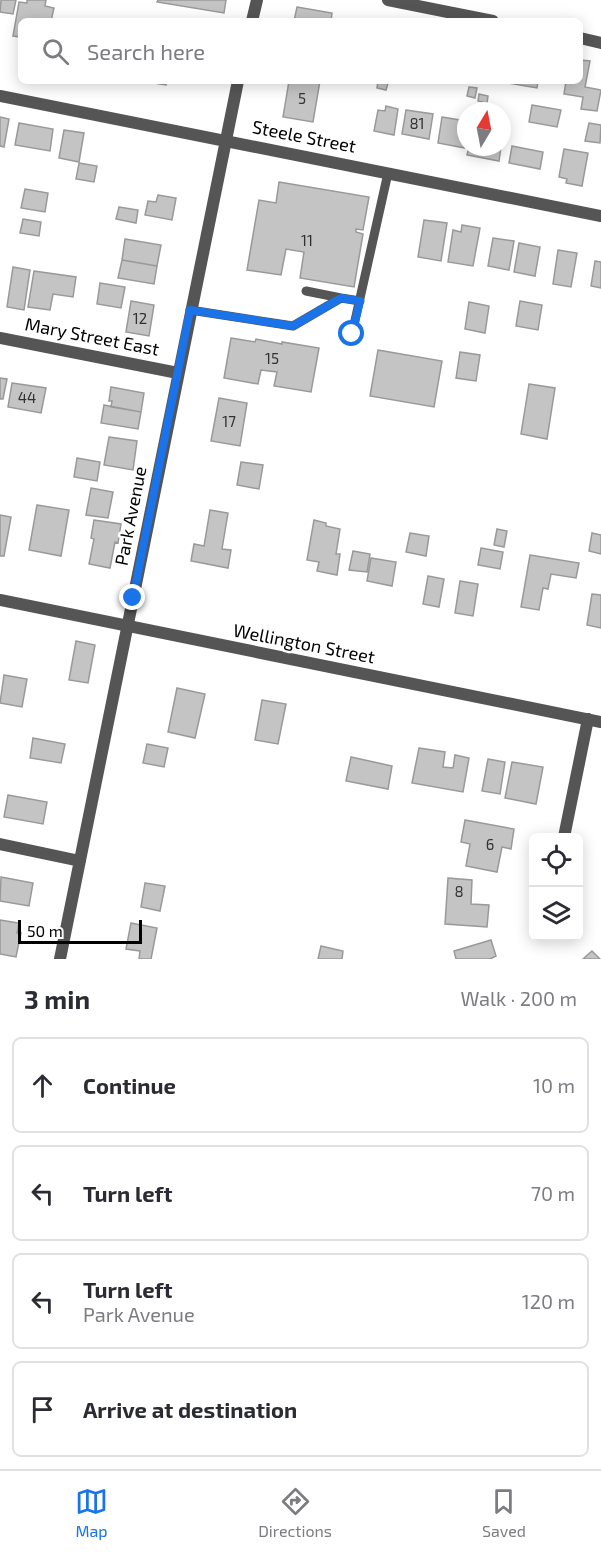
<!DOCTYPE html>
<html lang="en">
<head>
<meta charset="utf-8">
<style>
	:root { --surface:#fff; --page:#f7f7f7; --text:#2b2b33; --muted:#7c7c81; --line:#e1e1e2; --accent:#1a73e8 }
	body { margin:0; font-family:"Exo 2",sans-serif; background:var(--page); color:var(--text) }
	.controls { position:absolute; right:18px; bottom:18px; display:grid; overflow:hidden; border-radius:9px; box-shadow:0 3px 15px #0003 }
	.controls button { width:54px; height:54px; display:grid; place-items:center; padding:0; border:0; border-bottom:2px solid var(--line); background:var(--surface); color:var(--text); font:30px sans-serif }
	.compass { position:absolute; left:457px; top:102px; width:54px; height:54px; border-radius:50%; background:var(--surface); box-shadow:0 3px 15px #0003; rotate:10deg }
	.scale { position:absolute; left:18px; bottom:15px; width:124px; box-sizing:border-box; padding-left:6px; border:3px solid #000; border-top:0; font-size:16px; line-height:21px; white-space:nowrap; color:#000; -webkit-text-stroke:4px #fff; paint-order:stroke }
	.stop { position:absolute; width:18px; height:18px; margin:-14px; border:4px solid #1a73e8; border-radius:50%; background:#fff }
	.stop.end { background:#1a73e8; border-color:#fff; box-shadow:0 2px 6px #0008 }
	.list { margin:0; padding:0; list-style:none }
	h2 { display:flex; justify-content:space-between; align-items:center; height:78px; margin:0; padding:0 24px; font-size:26px }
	h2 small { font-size:20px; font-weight:400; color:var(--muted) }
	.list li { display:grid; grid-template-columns:39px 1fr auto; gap:18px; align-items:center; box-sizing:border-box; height:96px; margin:0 12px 12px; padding:0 12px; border:2px solid var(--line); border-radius:9px }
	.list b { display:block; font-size:22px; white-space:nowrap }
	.list p { margin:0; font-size:20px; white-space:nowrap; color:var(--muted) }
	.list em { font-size:20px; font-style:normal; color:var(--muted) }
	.icon { flex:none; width:33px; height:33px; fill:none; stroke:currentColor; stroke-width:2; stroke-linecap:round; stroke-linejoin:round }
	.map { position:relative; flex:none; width:601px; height:959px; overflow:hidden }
	.search { position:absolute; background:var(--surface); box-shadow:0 3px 15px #0003; left:18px; right:18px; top:18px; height:66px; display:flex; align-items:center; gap:15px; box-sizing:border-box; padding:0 21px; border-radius:9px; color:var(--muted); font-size:22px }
	.sheet { height:510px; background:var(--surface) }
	nav { display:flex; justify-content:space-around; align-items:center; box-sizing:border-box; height:84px; border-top:2px solid var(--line); background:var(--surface); font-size:16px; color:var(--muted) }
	nav a { display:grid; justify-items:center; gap:3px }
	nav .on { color:var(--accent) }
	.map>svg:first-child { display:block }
</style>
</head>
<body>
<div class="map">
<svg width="601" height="959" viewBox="0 0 601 959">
	<rect width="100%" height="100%" fill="#fff"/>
	<path fill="#c4c4c4" stroke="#999" stroke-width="1.5" d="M 1,0 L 16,0 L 13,14 L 0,12 Z
		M 27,0 L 46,0 L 45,6 L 54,8 L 51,21 L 21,21 L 21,45 L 19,45 L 20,37 L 13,36 L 19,2 L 27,3 Z
		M 158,0 L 226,0 L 224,13 L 157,2 Z
		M 297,7 L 332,13 L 331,21 L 294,21 Z
		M 580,60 L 590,61 L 585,87 L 601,90 L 597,111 L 581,109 L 583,97 L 564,94 L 566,81 L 580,81 Z
		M 141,81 L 167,81 L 166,85 Z
		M 289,81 L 320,81 L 313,122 L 283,117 Z
		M 378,81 L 388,83 L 386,90 L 377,88 Z
		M 497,81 L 538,81 L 537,88 Z
		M 469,87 L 477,88 L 475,98 L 467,96 Z
		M 479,94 L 488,96 L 487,103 L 478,101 Z
		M 532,105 L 561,110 L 557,127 L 529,122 Z
		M 386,106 L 398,109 L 394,135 L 374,131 L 378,110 L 385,111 Z
		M 406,110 L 433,114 L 429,139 L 402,134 Z
		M 0,117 L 9,119 L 4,147 L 0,146 Z
		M 442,117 L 466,121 L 465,148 L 438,143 Z
		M 19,123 L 53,129 L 50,151 L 15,145 Z
		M 589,123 L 601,125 L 600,143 L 585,141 Z
		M 64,130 L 84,133 L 79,162 L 59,158 Z
		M 512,146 L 543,152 L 540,169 L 509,163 Z
		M 469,147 L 501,147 L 499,161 L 467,155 Z
		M 564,149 L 588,153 L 582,186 L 566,183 L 567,179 L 559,177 Z
		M 79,163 L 97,166 L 94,182 L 76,179 Z
		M 279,182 L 369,197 L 363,230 L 356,229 L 356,232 L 363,234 L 354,287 L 300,278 L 304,252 L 286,249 L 281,275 L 247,270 L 259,200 L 276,203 Z
		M 25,189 L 48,193 L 45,212 L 21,208 Z
		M 158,195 L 176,198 L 172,220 L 145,215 L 148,201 L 156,202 Z
		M 119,207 L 138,210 L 136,223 L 116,219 Z
		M 23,219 L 41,222 L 39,236 L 20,233 Z
		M 424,220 L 447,223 L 441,261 L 418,257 Z
		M 462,225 L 480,228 L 473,266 L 448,262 L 453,230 L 461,232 Z
		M 493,238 L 514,241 L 509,270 L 488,266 Z
		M 125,239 L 161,245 L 157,266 L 122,260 Z
		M 519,243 L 540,247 L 535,276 L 514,272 Z
		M 558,250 L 577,253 L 571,287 L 553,284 Z
		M 122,260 L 157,266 L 154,284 L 118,278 Z
		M 595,261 L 601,262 L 601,288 L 591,286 Z
		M 13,267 L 30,270 L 24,310 L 7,307 Z
		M 34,271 L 76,277 L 73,297 L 53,294 L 50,310 L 28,307 Z
		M 100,283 L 125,287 L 121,308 L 97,304 Z
		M 131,301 L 154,305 L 149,336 L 126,332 Z
		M 520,301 L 542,305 L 538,330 L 516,326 Z
		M 469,302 L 489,306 L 485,333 L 465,329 Z
		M 231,338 L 255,342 L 256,339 L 282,344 L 282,342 L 319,348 L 311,392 L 274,386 L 277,372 L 261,370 L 258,384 L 224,378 Z
		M 378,350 L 442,361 L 434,407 L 370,396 Z
		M 460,352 L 480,355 L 476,381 L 456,378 Z
		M 0,378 L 7,379 L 3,399 L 0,399 Z
		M 12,383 L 46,388 L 41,413 L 8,407 Z
		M 529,384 L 555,388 L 547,439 L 521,434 Z
		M 111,387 L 144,393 L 141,412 L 111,407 L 112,401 L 109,401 Z
		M 219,398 L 247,403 L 240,446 L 211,441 Z
		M 104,405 L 141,412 L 138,429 L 101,423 Z
		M 109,437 L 137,441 L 133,470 L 104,465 Z
		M 77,458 L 100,462 L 97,481 L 74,477 Z
		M 241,462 L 263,465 L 259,489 L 237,485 Z
		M 91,488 L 113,492 L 108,518 L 86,515 Z
		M 37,505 L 69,510 L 61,556 L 29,550 Z
		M 210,510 L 228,513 L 222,549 L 231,550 L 228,568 L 191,561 L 194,544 L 204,546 Z
		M 0,515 L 11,517 L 4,556 L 0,556 Z
		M 94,520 L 121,524 L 118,543 L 115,542 L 110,568 L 89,564 L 94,539 L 91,538 Z
		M 314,520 L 326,523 L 326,526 L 340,529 L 336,554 L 340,554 L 337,575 L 317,571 L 319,562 L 307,560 Z
		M 497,529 L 507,531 L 504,547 L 494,545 Z
		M 410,533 L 429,536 L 426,556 L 406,552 Z
		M 592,533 L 601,535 L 601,554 L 589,551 Z
		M 481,548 L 503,552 L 500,569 L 478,565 Z
		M 353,551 L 370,554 L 367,572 L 349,570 Z
		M 530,555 L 579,563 L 576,578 L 551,574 L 548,589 L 543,588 L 539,610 L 521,607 Z
		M 371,558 L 396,562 L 392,586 L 367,581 Z
		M 428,576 L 444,579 L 439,607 L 423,604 Z
		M 460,581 L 478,584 L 473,616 L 455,613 Z
		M 592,594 L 601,595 L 601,628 L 587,625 Z
		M 76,641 L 95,645 L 88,683 L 69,680 Z
		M 4,675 L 27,679 L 22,707 L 0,703 Z
		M 177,688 L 205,694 L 195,738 L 168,732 Z
		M 262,700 L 286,704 L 278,744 L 255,740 Z
		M 33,738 L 65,744 L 61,763 L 30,758 Z
		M 147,744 L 168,748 L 164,767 L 143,763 Z
		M 419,748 L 445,752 L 443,767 L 453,768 L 455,755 L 469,758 L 463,792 L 412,783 Z
		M 351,757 L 392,766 L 388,789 L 346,781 Z
		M 488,759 L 505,762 L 500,794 L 482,791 Z
		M 512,762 L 543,767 L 536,804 L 505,798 Z
		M 8,795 L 47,802 L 43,824 L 4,817 Z
		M 465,820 L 514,829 L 511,849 L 502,847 L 497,872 L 466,866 L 470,844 L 461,842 Z
		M 1,877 L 33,883 L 29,906 L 0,901 Z
		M 448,878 L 472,880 L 471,904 L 489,905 L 487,927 L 445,924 Z
		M 145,883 L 165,886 L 160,911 L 141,907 Z
		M 0,920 L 19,923 L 17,933 L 21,933 L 16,957 L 0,954 Z
		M 131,923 L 157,928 L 151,959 L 139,959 L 140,951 L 126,949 Z
		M 491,940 L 496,956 L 490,959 L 456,959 L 454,951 Z
		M 321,946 L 343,951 L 342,959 L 318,959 Z
		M 592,951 L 600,959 L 583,959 Z"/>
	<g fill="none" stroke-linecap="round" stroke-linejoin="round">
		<path stroke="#555" stroke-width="9" d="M 306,291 L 341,298
			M 190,310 L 293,326 L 341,298 L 360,301
			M 352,334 L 388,173"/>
		<path stroke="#555" stroke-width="12" d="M 388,0 L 493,21
			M 252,21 L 257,0
			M 580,38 L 601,43
			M 0,96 L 601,216
			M 0,338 L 178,373
			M 564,837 L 588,719
			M 0,844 L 80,861
			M 60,959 L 238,81"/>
		<path stroke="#555" stroke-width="12" d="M 0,600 L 601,722"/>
	</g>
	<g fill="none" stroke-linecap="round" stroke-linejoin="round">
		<path stroke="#1a73e8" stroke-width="8" d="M 133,598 L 190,310 L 293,326 L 341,298 L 360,301 L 352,334"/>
	</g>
	<g text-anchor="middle" stroke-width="5" stroke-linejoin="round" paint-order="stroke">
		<g font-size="15" fill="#313131">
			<text x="302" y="104">5</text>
			<text x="417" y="129">81</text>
			<text x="307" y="246">11</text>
			<text x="140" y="324">12</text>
			<text x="272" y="364">15</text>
			<text x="27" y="403">44</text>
			<text x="229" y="427">17</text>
			<text x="490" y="850">6</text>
			<text x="459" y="897">8</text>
		</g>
		<g font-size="18" fill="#000" stroke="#fff">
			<text transform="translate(304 137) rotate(11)" y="6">Steele Street</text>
			<text transform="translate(92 337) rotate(11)" y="6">Mary Street East</text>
			<text transform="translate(131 516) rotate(-79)" y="6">Park Avenue</text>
			<text transform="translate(304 644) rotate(11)" y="6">Wellington Street</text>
		</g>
	</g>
</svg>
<div class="controls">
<button><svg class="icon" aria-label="locate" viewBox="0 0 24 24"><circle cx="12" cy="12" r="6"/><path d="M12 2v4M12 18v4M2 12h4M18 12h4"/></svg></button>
<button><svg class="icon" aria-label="layers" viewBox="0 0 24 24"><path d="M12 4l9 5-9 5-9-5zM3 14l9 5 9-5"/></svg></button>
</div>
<svg class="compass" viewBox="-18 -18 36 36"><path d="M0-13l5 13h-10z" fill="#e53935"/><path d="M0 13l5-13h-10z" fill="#7c7c81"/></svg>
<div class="scale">50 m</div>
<div class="stop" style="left:352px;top:334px"></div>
<div class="stop end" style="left:133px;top:598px"></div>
<div class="search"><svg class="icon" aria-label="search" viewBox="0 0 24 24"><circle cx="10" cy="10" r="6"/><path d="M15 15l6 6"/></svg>Search here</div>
</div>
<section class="sheet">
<h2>3 min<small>Walk · 200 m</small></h2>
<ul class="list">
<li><svg class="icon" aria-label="ahead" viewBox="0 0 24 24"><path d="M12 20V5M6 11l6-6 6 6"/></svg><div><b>Continue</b></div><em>10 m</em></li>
<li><svg class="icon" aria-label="left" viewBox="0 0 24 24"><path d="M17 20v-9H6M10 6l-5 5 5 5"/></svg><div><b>Turn left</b></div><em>70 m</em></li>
<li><svg class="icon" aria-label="left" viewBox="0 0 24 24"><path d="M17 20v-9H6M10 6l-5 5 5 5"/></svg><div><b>Turn left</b><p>Park Avenue</p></div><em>120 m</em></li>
<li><svg class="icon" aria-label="arrive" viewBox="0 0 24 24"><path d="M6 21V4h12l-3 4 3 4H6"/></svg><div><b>Arrive at destination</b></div></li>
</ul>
</section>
<nav>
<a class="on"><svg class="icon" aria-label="map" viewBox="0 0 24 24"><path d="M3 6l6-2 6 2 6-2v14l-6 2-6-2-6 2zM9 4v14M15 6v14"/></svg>Map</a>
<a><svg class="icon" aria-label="directions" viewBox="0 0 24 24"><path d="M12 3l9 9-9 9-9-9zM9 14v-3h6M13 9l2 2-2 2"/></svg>Directions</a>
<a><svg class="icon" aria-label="saved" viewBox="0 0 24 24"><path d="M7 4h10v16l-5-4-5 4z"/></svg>Saved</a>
</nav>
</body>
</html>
